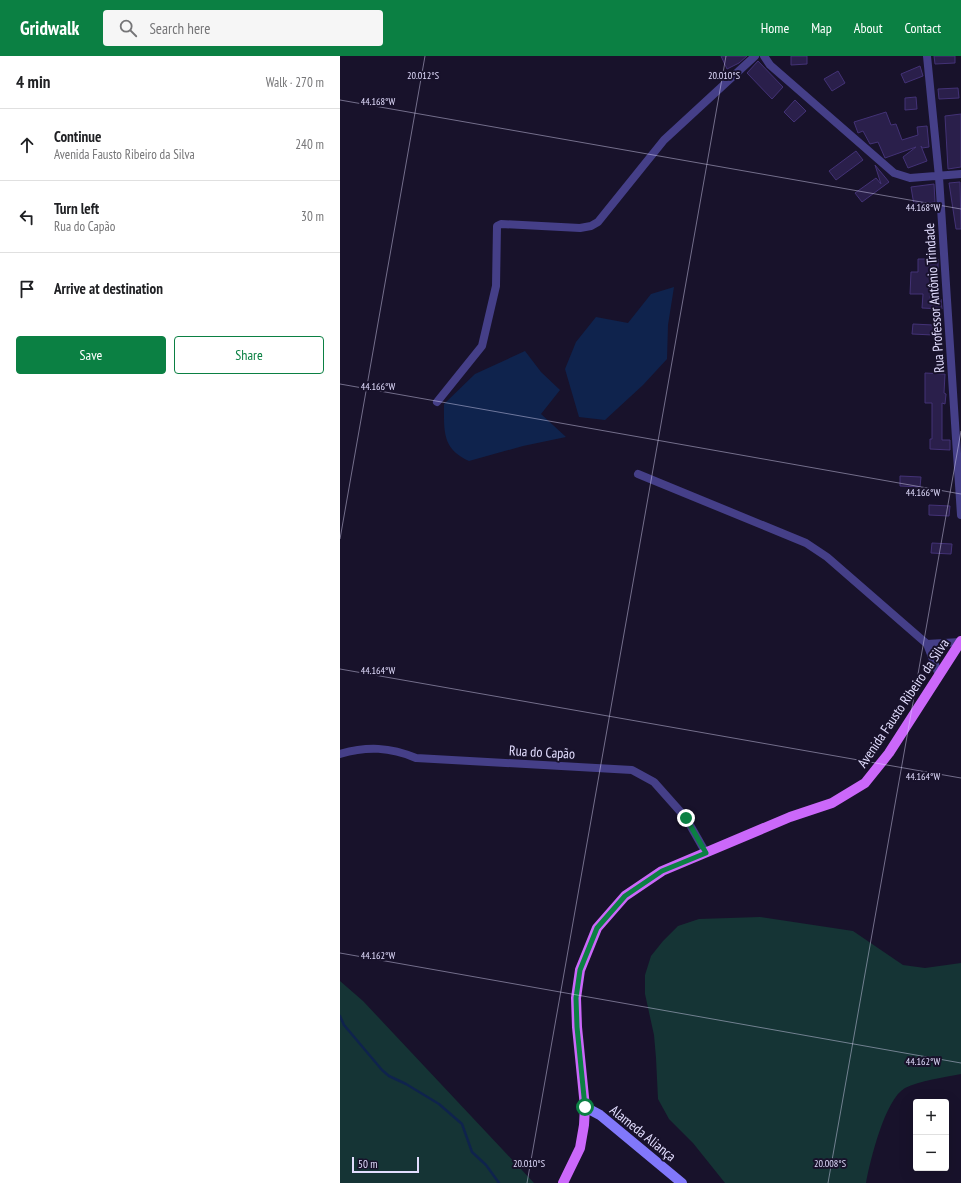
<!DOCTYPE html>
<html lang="en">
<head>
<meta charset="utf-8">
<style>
	:root { --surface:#fff; --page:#f6f6f6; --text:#202124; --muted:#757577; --line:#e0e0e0; --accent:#0b8043 }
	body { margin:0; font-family:"PT Sans Narrow",sans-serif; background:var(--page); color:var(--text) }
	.controls { position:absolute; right:12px; bottom:12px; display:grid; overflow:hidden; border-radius:4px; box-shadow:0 4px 16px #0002 }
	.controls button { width:36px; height:36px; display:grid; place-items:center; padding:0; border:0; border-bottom:1px solid var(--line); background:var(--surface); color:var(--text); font:20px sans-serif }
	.scale { position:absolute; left:12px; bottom:10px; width:67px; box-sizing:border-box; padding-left:4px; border:2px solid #e2ddfe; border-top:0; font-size:11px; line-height:14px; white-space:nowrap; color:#e2ddfe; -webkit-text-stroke:3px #18122b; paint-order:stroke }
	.stop { position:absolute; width:12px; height:12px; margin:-9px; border:3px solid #0b8043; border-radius:50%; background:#fff }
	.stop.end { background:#0b8043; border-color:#fff; box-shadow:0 1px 4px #0008 }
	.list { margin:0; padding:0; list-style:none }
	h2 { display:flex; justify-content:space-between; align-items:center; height:52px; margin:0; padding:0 16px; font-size:17px }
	h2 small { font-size:13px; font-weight:400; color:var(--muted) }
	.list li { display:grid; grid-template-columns:26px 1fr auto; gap:12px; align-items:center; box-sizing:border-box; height:72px; padding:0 16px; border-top:1px solid var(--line) }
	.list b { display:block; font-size:15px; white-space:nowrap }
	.list p { margin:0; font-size:13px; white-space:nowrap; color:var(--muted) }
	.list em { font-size:13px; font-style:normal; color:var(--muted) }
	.actions { display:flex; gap:8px; padding:12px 16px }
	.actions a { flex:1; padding:9px 0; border:1px solid var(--accent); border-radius:4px; text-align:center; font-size:14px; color:var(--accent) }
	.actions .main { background:var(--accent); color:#fff }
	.icon { flex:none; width:22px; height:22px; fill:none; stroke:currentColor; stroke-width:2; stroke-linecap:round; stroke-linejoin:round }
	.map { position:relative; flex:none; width:621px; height:1127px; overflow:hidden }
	header { display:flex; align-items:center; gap:24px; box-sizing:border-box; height:56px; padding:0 20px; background:var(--accent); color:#fff }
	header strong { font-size:19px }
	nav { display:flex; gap:22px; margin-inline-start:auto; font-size:14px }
	.search { width:280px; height:36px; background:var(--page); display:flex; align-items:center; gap:10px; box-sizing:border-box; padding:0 14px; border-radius:4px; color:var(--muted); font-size:15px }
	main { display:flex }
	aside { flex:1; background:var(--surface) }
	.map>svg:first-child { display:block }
</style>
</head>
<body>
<header>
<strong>Gridwalk</strong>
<div class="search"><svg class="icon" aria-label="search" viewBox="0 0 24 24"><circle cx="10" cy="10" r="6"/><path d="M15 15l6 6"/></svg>Search here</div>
<nav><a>Home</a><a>Map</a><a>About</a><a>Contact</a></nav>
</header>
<main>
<aside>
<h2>4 min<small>Walk · 270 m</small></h2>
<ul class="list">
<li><svg class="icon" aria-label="ahead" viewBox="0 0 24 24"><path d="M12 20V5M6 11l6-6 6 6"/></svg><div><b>Continue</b><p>Avenida Fausto Ribeiro da Silva</p></div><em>240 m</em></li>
<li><svg class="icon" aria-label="left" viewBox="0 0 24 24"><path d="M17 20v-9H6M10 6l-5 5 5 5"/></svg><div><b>Turn left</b><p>Rua do Capão</p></div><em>30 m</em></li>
<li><svg class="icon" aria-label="arrive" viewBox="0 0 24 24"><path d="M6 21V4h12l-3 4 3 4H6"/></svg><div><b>Arrive at destination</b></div></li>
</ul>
<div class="actions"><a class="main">Save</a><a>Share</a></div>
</aside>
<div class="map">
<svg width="621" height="1127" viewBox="0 0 621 1127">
	<rect width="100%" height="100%" fill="#18122b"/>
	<path fill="#153435" d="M 420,861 L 513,875 L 563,909 L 585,912 L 621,907 L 621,1018 C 605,1021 579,1025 565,1032 C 545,1043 530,1105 526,1127 L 385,1127 L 353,1087 L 329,1063 L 318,1043 L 316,1002 L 314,979 L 305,938 L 305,919 L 311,900 L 323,885 L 338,870 L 359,863 Z
		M 0,925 L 23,945 L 194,1127 L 0,1127 Z"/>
	<path fill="#0f234d" d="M 334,231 L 328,269 L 327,303 L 303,329 L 265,364 L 239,361 L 225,313 L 236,286 L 256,261 L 288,267 L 311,238 Z
		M 185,295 L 201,316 L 220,334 L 201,358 L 226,381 L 183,390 L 129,405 C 102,393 104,375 104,348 L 135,318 Z"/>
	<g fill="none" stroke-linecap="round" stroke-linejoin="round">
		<path stroke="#0f234d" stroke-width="2.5" d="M 0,960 L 4,969 L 42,1014 L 49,1020 L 66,1028 L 99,1048 L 122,1068 L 132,1096 L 146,1109 L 159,1127"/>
	</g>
	<path fill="#2a1f4b" stroke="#433276" d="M 381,0 L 407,0 L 399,7 L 387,13 Z
		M 451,0 L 467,0 L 467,8 L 451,9 Z
		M 594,0 L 615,0 L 615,7 L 595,8 Z
		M 418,5 L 443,31 L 432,43 L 407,17 Z
		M 580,10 L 583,20 L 565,27 L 561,18 Z
		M 498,15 L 505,27 L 492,35 L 484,23 Z
		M 618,32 L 619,42 L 599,43 L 598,33 Z
		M 576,41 L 577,53 L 565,54 L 565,42 Z
		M 455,44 L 466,55 L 454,66 L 444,56 Z
		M 546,56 L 551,69 L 556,68 L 562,84 L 578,79 L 577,71 L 587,70 L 589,91 L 582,92 L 581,90 L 587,105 L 568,112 L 563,101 L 576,91 L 545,102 L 538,86 L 530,88 L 523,75 L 518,77 L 514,66 Z
		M 621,58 L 621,111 L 608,113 L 605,60 Z
		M 516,95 L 523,104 L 496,124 L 489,115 Z
		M 535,109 L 549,126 L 522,146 L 515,137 L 536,122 L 541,128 Z
		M 620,126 L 621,173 L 616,173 L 609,127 Z
		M 594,128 L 595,146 L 574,149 L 571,131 Z
		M 578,203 L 598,203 L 598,213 L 592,213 L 590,242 L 601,243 L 602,253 L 582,252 L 583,238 L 570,238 L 571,216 L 578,216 Z
		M 573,268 L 593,269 L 593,279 L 572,278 Z
		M 585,317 L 605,318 L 604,337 L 606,338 L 605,348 L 602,347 L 602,384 L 610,384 L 610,394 L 590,393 L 590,383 L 592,383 L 592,347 L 585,347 Z
		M 560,420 L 581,421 L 580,431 L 560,430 Z
		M 589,449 L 610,450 L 609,460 L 589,459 Z
		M 592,487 L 612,488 L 611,498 L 591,497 Z"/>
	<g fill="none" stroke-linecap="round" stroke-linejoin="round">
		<path stroke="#453f88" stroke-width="8" d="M 424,0 L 430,9 L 554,117 L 570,122 L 621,118
			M 587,0 L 599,121 L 621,459
			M 97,346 L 142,290 L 156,230 L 157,170 L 161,168 L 240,172 L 251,170 L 258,166 L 324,84 L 415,0
			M 298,418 L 466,487 L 487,501 L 587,588 L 599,619
			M 587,588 L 620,586
			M 0,698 C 27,690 50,691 76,702 L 292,714 L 314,726 L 346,762 L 366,797"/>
		<path stroke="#8178fa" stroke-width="10" d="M 245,1051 L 260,1059 L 342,1127"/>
		<path stroke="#cb68fa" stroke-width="10" d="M 223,1127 L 240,1092 L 244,1069 L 245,1051 L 237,971 L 236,942 L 240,914 L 257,872 L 285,840 L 322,815 L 450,761 L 492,747 L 525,727 L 549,697 L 621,585"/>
	</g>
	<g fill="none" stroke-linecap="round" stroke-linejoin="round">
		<path stroke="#0b8043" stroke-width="5" d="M 245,1051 L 237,971 L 236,942 L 240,914 L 257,872 L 285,840 L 322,815 L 366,797 L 346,762"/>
	</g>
	<path fill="none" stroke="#e2ddfe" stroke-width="1" stroke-opacity="0.45" d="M 0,44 L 621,153M 0,328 L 621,438M 0,483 L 85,0M 0,613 L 621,722M 0,897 L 621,1007M 187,1127 L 386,0M 488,1127 L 621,375"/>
	<g text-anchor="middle" stroke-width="4" stroke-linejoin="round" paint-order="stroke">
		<g font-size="14" fill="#e2ddfe" stroke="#18122b">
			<text transform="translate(594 242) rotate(-94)" y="5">Rua Professor Antônio Trindade</text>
			<text transform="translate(563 647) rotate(-56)" y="5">Avenida Fausto Ribeiro da Silva</text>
			<text transform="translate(202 696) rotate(3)" y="5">Rua do Capão</text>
			<text transform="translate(303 1077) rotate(39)" y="5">Alameda Aliança</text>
		</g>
	</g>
	<g font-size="10" text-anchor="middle" fill="#e2ddfe" stroke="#18122b" stroke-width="4" stroke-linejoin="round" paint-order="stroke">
		<text x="83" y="23">20.012°S</text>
		<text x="384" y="23">20.010°S</text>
		<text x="38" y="49">44.168°W</text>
		<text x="583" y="155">44.168°W</text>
		<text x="38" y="334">44.166°W</text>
		<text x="583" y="440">44.166°W</text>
		<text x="38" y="618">44.164°W</text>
		<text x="583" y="724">44.164°W</text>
		<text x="38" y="903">44.162°W</text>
		<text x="583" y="1009">44.162°W</text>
		<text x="189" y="1111">20.010°S</text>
		<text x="490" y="1111">20.008°S</text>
	</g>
</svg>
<div class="controls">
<button>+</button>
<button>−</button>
</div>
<div class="scale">50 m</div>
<div class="stop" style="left:245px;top:1051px"></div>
<div class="stop end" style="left:346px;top:762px"></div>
</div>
</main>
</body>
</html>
